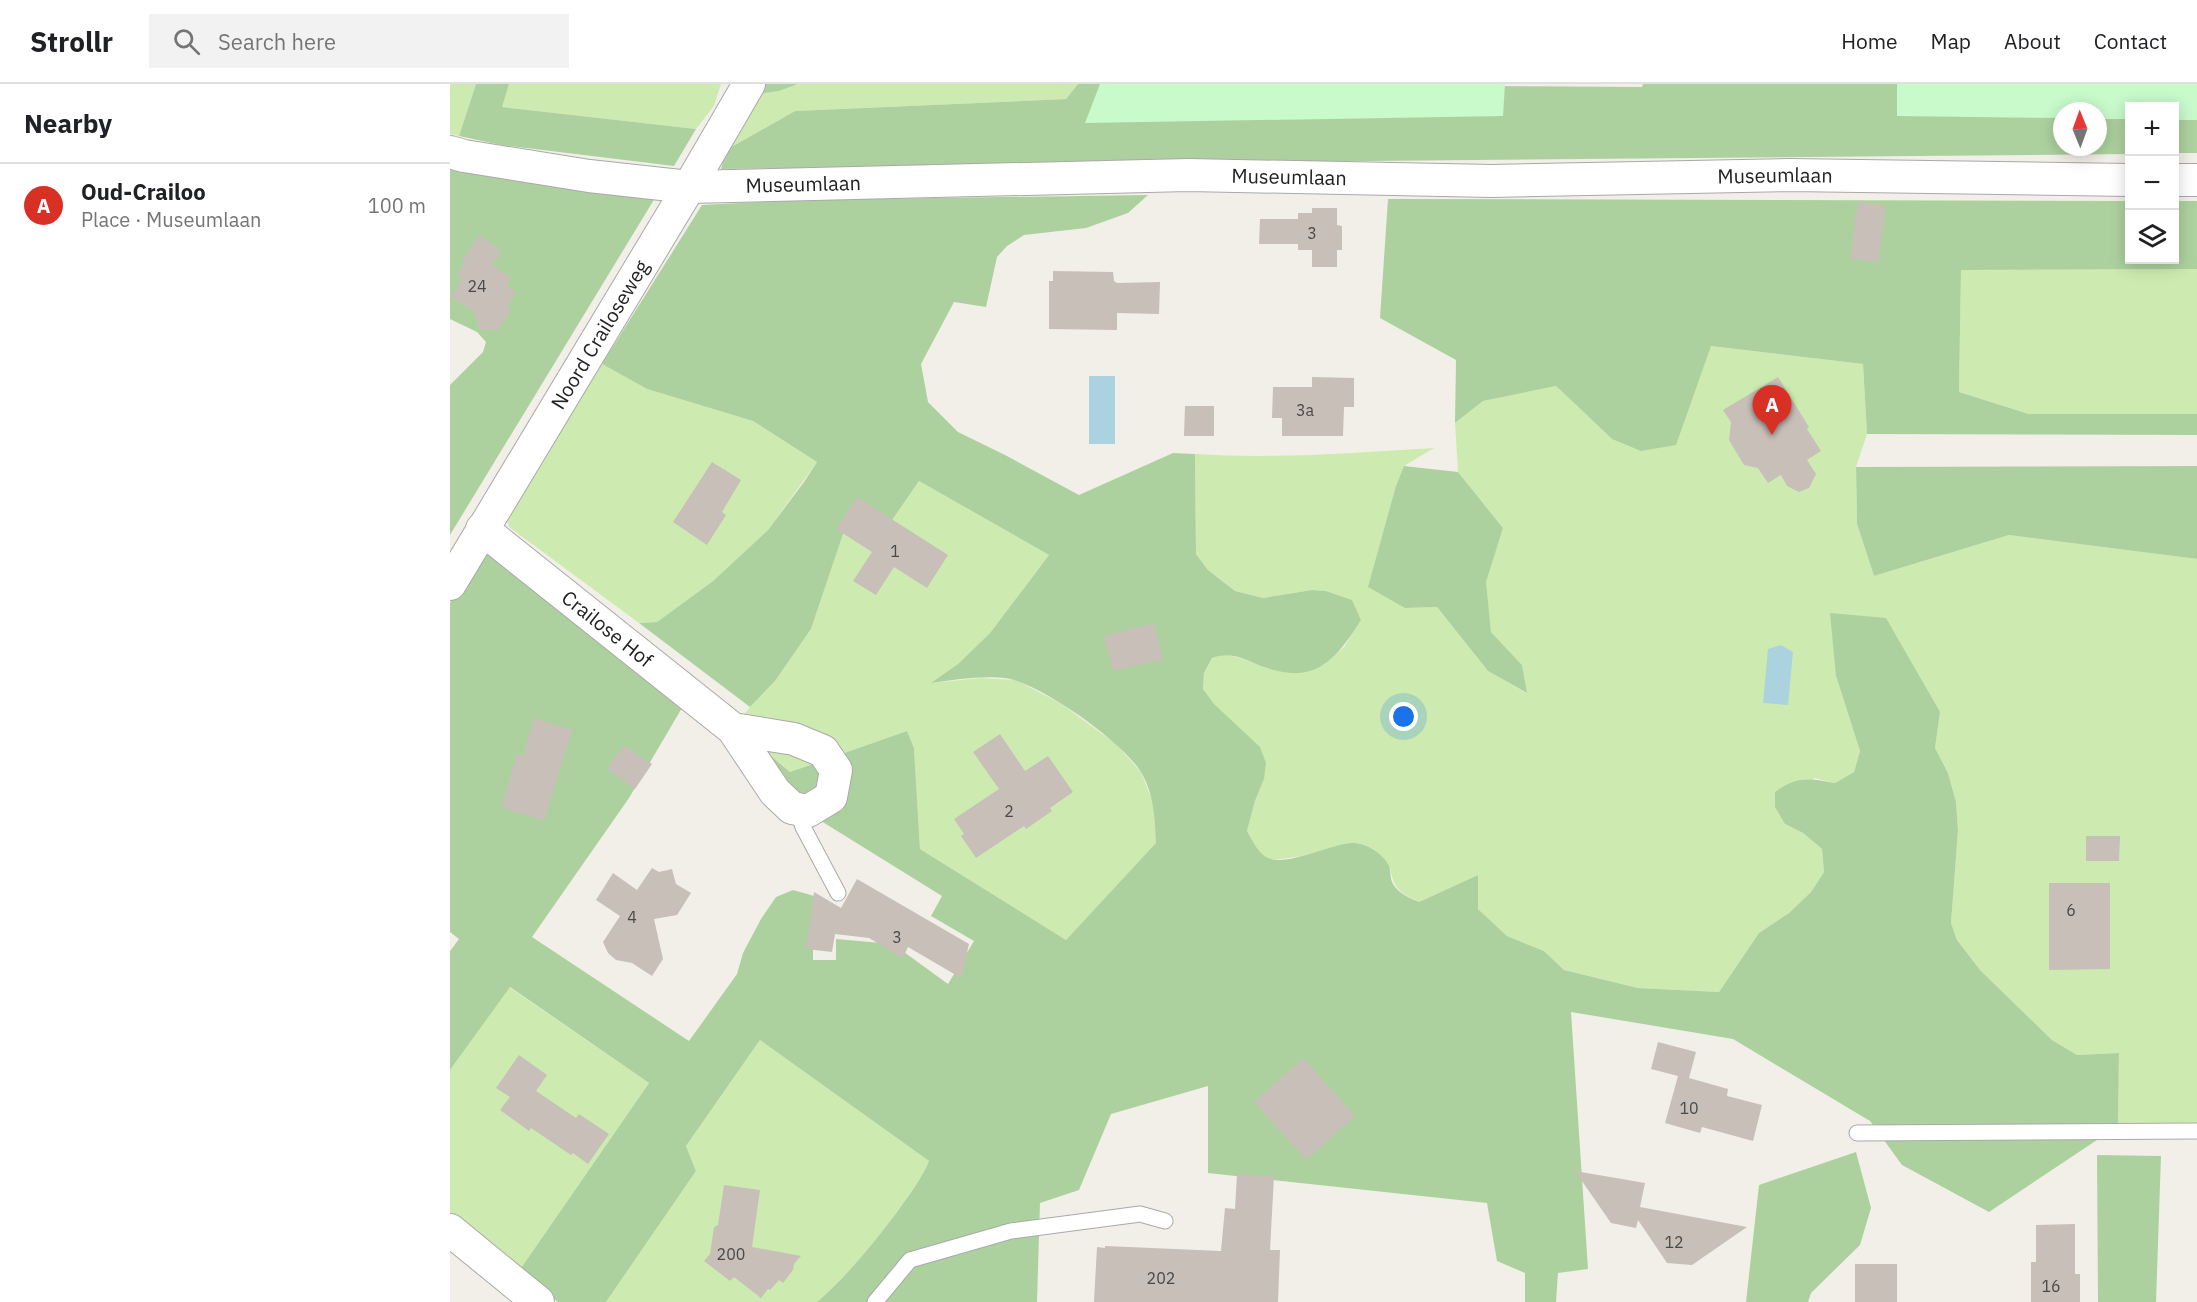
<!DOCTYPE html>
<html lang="en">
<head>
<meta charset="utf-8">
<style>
	:root { --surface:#fff; --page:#f2f2f2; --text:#202124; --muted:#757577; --line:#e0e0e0; --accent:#d93025 }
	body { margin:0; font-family:"IBM Plex Sans",sans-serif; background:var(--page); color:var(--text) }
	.controls { position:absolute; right:18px; top:18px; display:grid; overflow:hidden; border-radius:0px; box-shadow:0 3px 15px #0003 }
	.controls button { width:54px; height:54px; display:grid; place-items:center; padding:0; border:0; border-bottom:2px solid var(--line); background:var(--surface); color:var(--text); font:30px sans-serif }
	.compass { position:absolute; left:1603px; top:18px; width:54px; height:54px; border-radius:50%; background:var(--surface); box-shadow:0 3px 15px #0003; rotate:359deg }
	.you { position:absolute; left:954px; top:633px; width:21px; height:21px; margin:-15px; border:4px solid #fff; border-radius:50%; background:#1a73e8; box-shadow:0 0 0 9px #1a73e833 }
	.badge { display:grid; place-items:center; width:39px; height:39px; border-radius:50%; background:var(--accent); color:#fff; font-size:20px; font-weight:700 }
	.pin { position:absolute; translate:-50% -50px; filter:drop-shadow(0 2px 3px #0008) }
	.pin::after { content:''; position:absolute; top:32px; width:21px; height:18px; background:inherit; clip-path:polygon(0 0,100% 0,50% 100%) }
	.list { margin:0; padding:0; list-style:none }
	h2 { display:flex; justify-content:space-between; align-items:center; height:78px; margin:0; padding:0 24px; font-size:26px }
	h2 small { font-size:20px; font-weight:400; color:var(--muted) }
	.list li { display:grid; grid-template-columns:39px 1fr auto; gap:18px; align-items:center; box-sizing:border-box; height:84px; padding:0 24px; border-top:2px solid var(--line) }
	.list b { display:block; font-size:22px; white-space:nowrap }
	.list p { margin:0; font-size:20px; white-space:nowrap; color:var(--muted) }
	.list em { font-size:20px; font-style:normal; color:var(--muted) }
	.icon { flex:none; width:33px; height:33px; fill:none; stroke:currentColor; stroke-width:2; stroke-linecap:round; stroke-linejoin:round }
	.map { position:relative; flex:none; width:1747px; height:1218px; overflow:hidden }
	header { display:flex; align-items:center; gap:36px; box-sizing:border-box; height:84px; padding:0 30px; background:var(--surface); border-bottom:2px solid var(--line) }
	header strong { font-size:28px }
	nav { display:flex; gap:33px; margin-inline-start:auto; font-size:21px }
	.search { width:420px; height:54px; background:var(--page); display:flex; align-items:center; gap:15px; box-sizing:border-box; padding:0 21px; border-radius:0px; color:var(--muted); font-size:22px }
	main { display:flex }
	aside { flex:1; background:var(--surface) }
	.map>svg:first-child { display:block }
</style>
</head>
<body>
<header>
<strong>Strollr</strong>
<div class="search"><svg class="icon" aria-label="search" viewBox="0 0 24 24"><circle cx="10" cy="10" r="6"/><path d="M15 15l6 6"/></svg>Search here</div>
<nav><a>Home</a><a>Map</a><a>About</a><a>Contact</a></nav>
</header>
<main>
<aside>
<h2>Nearby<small></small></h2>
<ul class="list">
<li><span class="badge">A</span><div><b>Oud-Crailoo</b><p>Place · Museumlaan</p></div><em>100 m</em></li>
</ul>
</aside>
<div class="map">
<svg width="1747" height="1218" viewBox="0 0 1747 1218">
	<rect width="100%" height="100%" fill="#f2efe9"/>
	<path fill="#cdebb0" d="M 0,0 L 26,0 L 9,52 L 0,50 Z
		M 59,0 L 271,0 L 264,22 L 246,45 L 51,23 Z
		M 348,0 L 628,0 L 616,15 L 345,27 L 276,66 L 302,11 L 329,7 Z
		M 1747,185 L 1747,330 L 1579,330 L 1509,308 L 1511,186 Z
		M 1261,262 L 1413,280 L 1417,350 L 1406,383 L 1407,440 L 1424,492 L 1559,451 L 1747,475 L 1747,1044 L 1668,1042 L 1669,969 L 1627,971 L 1602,956 L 1530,886 L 1507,856 L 1501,839 L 1508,746 L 1506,718 L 1498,689 L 1485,664 L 1490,628 L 1386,592 L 1410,667 L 1404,688 L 1385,699 L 1364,694 L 1335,740 L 1353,749 L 1372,765 L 1374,788 L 1361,808 L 1339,829 L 1309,849 L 1269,908 L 1188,904 L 1114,886 L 1094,867 L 1057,852 L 1028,825 L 1028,791 L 969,818 C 950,809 944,805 940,784 L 902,759 C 886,763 830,780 817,774 C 807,769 802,756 797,747 L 805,717 L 814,695 L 753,605 L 754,589 L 762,574 L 774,570 L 794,575 L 818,585 L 874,581 L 894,563 L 911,536 L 901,516 L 876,507 L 862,506 L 813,514 L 785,507 L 758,486 L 746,470 L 745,370 C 825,375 904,369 984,364 L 954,382 L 955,524 L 987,523 L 1038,587 L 1076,609 L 1072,581 L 1041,548 L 1035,498 L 1053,444 L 1008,388 L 1005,339 L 1033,317 L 1106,302 L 1162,355 Z
		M 152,280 L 197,305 L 303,337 L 367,378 L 318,446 L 263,497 L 207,538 L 189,539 L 59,443 L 57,431 Z
		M 469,397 L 599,471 L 540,549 L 508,580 L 482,599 L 530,594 L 566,596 L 610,619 L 665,659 L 691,688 L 705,724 L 707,759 L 616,856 L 470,765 L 464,664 L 457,647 L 340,688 L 283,644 L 300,623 L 325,597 L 361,545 L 394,446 L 427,458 Z
		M 59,903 L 199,999 L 69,1187 L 0,1131 L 0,986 Z
		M 310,956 L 479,1077 C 471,1096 459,1111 447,1128 C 423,1160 397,1192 367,1218 L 156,1218 L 246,1087 L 236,1062 Z"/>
	<path fill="#add19e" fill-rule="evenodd" d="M 26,0 L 59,0 L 52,23 L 246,45 L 224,82 L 51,61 L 9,52 Z
		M 308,0 L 348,0 L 329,7 L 302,11 Z
		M 628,0 L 1032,0 L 1033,2 L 1192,3 L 1193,0 L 1747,0 L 1747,69 L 1725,69 L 1724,22 L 1680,22 L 1679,70 L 706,79 L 271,85 L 276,66 L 345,27 L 616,15 ZM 1612,27 L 1648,27 L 1648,63 L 1612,63 Z
		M 0,83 L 205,114 L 0,451 L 0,301 L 33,268 L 36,258 L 27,248 L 0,235 Z
		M 698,111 L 678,129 L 636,144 L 574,151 L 557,162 L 547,173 L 536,223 L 504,218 L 471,280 L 478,318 L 508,348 L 557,372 L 629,411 L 723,369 L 745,370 L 746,470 L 758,486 L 785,507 L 813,514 L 862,506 L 876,507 L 902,516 L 911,536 C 883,581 861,603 806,580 C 790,573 779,568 762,574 L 754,589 L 753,605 L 764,620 L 810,663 L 816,679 L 814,695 L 805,717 L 797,747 C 802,756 807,767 816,773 C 835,784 880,760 902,759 C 916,759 933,769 939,782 C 941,788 940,795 943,800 C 949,810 960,814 969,818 L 1028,791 L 1028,825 L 1057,852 L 1094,867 L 1114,886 L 1188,904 L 1269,908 L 1309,849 L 1339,829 L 1361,808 L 1374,788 L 1372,765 L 1353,749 L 1335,740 L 1325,723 L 1325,708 C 1346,692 1360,694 1385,699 L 1404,688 L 1410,667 L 1386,592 L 1380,529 L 1436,534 L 1490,628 L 1485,664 L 1498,689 L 1506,718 L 1508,746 L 1501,839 L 1507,856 L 1530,886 L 1602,956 L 1627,971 L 1669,969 L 1668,1042 L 1539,1128 L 1452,1081 L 1420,1037 L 1283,955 L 1121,928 L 1138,1185 L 1108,1189 L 1106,1218 L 1075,1218 L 1075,1189 L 1047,1177 L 1037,1119 L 758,1089 L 758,1002 L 661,1030 L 629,1106 L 590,1119 L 587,1218 L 367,1218 C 397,1192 423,1160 447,1128 C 459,1111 471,1096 479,1077 L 310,956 L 236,1062 L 246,1087 L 156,1218 L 108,1218 L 69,1187 L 199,999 L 60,903 L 0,986 L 0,867 L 9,855 L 0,848 L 0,519 L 37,462 L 239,612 L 179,714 L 82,853 L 239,957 L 287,890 L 293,869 L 311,835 L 326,813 L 343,806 L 368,813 L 363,824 L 363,876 L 386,876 L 386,855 L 443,860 L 498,900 L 524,857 L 481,832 L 492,812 L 342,719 L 310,663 L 340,688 L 457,647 L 464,664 L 470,765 L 616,856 L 706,759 C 705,735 704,710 691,688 C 671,657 602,609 567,597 C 546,589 504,596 481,599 L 508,580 L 540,549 L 599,471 L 469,397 L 427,458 L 394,447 L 361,545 L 325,597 L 300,623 L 189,539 L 207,538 L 263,497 L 318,446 L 354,398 L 367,378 L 303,337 L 197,305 L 152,280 L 252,121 L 348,116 Z
		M 938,115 L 1679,117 L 1680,176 L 1724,176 L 1725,117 L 1747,117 L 1747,185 L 1511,186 L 1509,308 L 1579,330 L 1747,330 L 1747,351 L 1417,350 L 1413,280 L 1261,262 L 1226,361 L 1191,367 L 1162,355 L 1106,302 L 1033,317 L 1005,339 L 1006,276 L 930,234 Z
		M 954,382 L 1008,388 L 1053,444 L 1036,498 L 1041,548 L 1072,581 L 1077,609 L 1038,587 L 987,523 L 955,524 L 918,503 L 946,402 Z
		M 1747,382 L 1747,475 L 1559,451 L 1424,492 L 1407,440 L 1406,383 Z
		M 1406,1068 L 1421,1124 L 1410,1161 L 1361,1209 L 1358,1218 L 1296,1218 L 1309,1101 Z
		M 1647,1071 L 1711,1072 L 1706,1218 L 1648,1218 Z"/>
	<path fill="#c8facc" d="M 650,0 L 1055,0 L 1053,32 L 635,39 Z
		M 1447,0 L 1747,0 L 1747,36 L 1725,36 L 1724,22 L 1680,22 L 1679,35 L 1648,35 L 1648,27 L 1612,27 L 1612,34 L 1447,32 Z"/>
	<path fill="#aad3df" d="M 639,292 L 665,292 L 665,360 L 639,360 Z
		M 1331,561 L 1343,568 L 1338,621 L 1313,619 L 1318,565 Z"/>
	<path fill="#c7bfb8" d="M 1408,118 L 1436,122 L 1428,179 L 1400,174 Z
		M 862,124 L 887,124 L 887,141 L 892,142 L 892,166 L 887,166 L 887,183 L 862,183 L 862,166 L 848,166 L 848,160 L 809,160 L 810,135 L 848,135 L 848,129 L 862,129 Z
		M 29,151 L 52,167 L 42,181 L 61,194 L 56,202 L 66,208 L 57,222 L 62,225 L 48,246 L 30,246 L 24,228 L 1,213 L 12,195 L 6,191 L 14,179 L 12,177 Z
		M 603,187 L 663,188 L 664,197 L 667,199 L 710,198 L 709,230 L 667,229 L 667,246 L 599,245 L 599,197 L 603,197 Z
		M 862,293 L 904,294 L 904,323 L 894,323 L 893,352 L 832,352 L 832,334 L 822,334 L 823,303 L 862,303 Z
		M 1328,293 L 1359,343 L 1357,345 L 1371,367 L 1357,376 L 1366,390 L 1359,404 L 1349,408 L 1337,402 L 1331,391 L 1318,399 L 1308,384 L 1294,381 L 1279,356 L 1281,338 L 1273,326 Z
		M 735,322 L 764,322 L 764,352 L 734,352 Z
		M 262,378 L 291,396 L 272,428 L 276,431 L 257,461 L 223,438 Z
		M 407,413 L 498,471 L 477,504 L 444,483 L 426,511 L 403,497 L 422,468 L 386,445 Z
		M 704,539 L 713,575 L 663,587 L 654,552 Z
		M 84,634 L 122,646 L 94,737 L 51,723 L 67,670 L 73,672 Z
		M 550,650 L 575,687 L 598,672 L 623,708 L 600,724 L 602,727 L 576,745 L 574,742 L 526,774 L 511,752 L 514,750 L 504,735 L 549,705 L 523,668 Z
		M 174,661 L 202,680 L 185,705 L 157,685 Z
		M 1636,752 L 1670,752 L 1669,777 L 1636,777 Z
		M 202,784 L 209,788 L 222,785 L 226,800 L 241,809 L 227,831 L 204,835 L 213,875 L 202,892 L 182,879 L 166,876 L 158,869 L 153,858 L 170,832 L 146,816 L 163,789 L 187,806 Z
		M 407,795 L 519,860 L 511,894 L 458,863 L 453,874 L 419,854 L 385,850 L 382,868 L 356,865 L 364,808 L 391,824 Z
		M 1599,799 L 1660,799 L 1660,885 L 1599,886 Z
		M 1208,958 L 1246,968 L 1239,994 L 1278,1005 L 1277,1012 L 1312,1021 L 1303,1057 L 1252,1043 L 1250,1049 L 1215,1039 L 1228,992 L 1201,985 Z
		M 69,971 L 97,991 L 86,1007 L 126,1034 L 129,1030 L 159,1050 L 138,1080 L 123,1069 L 121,1071 L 81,1044 L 79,1047 L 50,1026 L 60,1013 L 46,1004 Z
		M 853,974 L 905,1032 L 856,1076 L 804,1018 Z
		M 1125,1087 L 1195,1099 L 1190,1123 L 1297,1143 L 1242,1181 L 1217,1179 L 1188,1136 L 1186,1144 L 1161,1139 Z
		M 787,1090 L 824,1092 L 820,1166 L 830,1166 L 828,1218 L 644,1218 L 647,1163 L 655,1164 L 655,1162 L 771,1167 L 775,1124 L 785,1125 Z
		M 274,1101 L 310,1106 L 302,1163 L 351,1172 L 344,1180 L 343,1186 L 333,1199 L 329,1196 L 320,1206 L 318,1205 L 311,1214 L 284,1193 L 280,1197 L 254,1177 L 260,1170 L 264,1143 L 268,1141 Z
		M 1625,1140 L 1625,1190 L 1630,1190 L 1630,1218 L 1581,1218 L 1581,1178 L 1586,1178 L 1586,1141 Z
		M 1405,1180 L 1447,1180 L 1447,1218 L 1405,1218 Z"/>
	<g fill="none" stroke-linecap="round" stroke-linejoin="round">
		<g stroke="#a9a9a9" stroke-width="17">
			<path id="lane" d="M 347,725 L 353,743 L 388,809
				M 1407,1049 L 1747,1047
				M 425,1218 L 460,1176 L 561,1147 L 690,1130 L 715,1137"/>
		</g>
		<g stroke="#a9a9a9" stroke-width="34">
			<g id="street">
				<path id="s1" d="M 0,68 L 14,72 L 139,92 L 239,103 L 738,91 L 1042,97 L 1340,91 L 1680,96"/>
				<path d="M 1724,96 L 1747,96"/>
				<path id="s2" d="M 32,445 L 283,645 L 325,708 L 342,724 L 358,727 L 381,713 L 386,686 L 373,667 L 344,655 L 283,645"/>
				<path id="s3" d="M 0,500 L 239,103 L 299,0"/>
				<path d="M 0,1146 L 88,1218"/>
			</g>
		</g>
		<use href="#lane" stroke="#fff" stroke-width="15"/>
		<use href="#street" stroke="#fff" stroke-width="32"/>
	</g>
	<g text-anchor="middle" stroke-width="5" stroke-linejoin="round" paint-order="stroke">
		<g font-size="16" fill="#4b4948">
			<text x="862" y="155">3</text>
			<text x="27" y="208">24</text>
			<text x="855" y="332">3a</text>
			<text x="445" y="473">1</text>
			<text x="559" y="733">2</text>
			<text x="1621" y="832">6</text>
			<text x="182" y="839">4</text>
			<text x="447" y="859">3</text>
			<text x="1239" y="1030">10</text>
			<text x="1224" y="1164">12</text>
			<text x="281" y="1176">200</text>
			<text x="711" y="1200">202</text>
			<text x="1601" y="1208">16</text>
		</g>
		<g font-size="20" fill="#222" stroke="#fff">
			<text dy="7" stroke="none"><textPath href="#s1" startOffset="842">Museumlaan</textPath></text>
			<text dy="7" stroke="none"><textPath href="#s1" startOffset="1328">Museumlaan</textPath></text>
			<text dy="7" stroke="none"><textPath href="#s1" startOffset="356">Museumlaan</textPath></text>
			<text dy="7" stroke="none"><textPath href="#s3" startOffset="291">Noord Crailoseweg</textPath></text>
			<text dy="7" stroke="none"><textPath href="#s2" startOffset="160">Crailose Hof</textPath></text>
		</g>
	</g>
</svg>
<div class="controls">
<button>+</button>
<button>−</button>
<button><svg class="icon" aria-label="layers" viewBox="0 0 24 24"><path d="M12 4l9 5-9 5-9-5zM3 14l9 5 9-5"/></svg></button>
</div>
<svg class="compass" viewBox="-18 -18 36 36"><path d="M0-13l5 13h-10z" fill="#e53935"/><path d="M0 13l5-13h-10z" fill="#757577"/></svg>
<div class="you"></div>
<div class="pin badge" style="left:1322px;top:351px">A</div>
</div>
</main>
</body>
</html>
